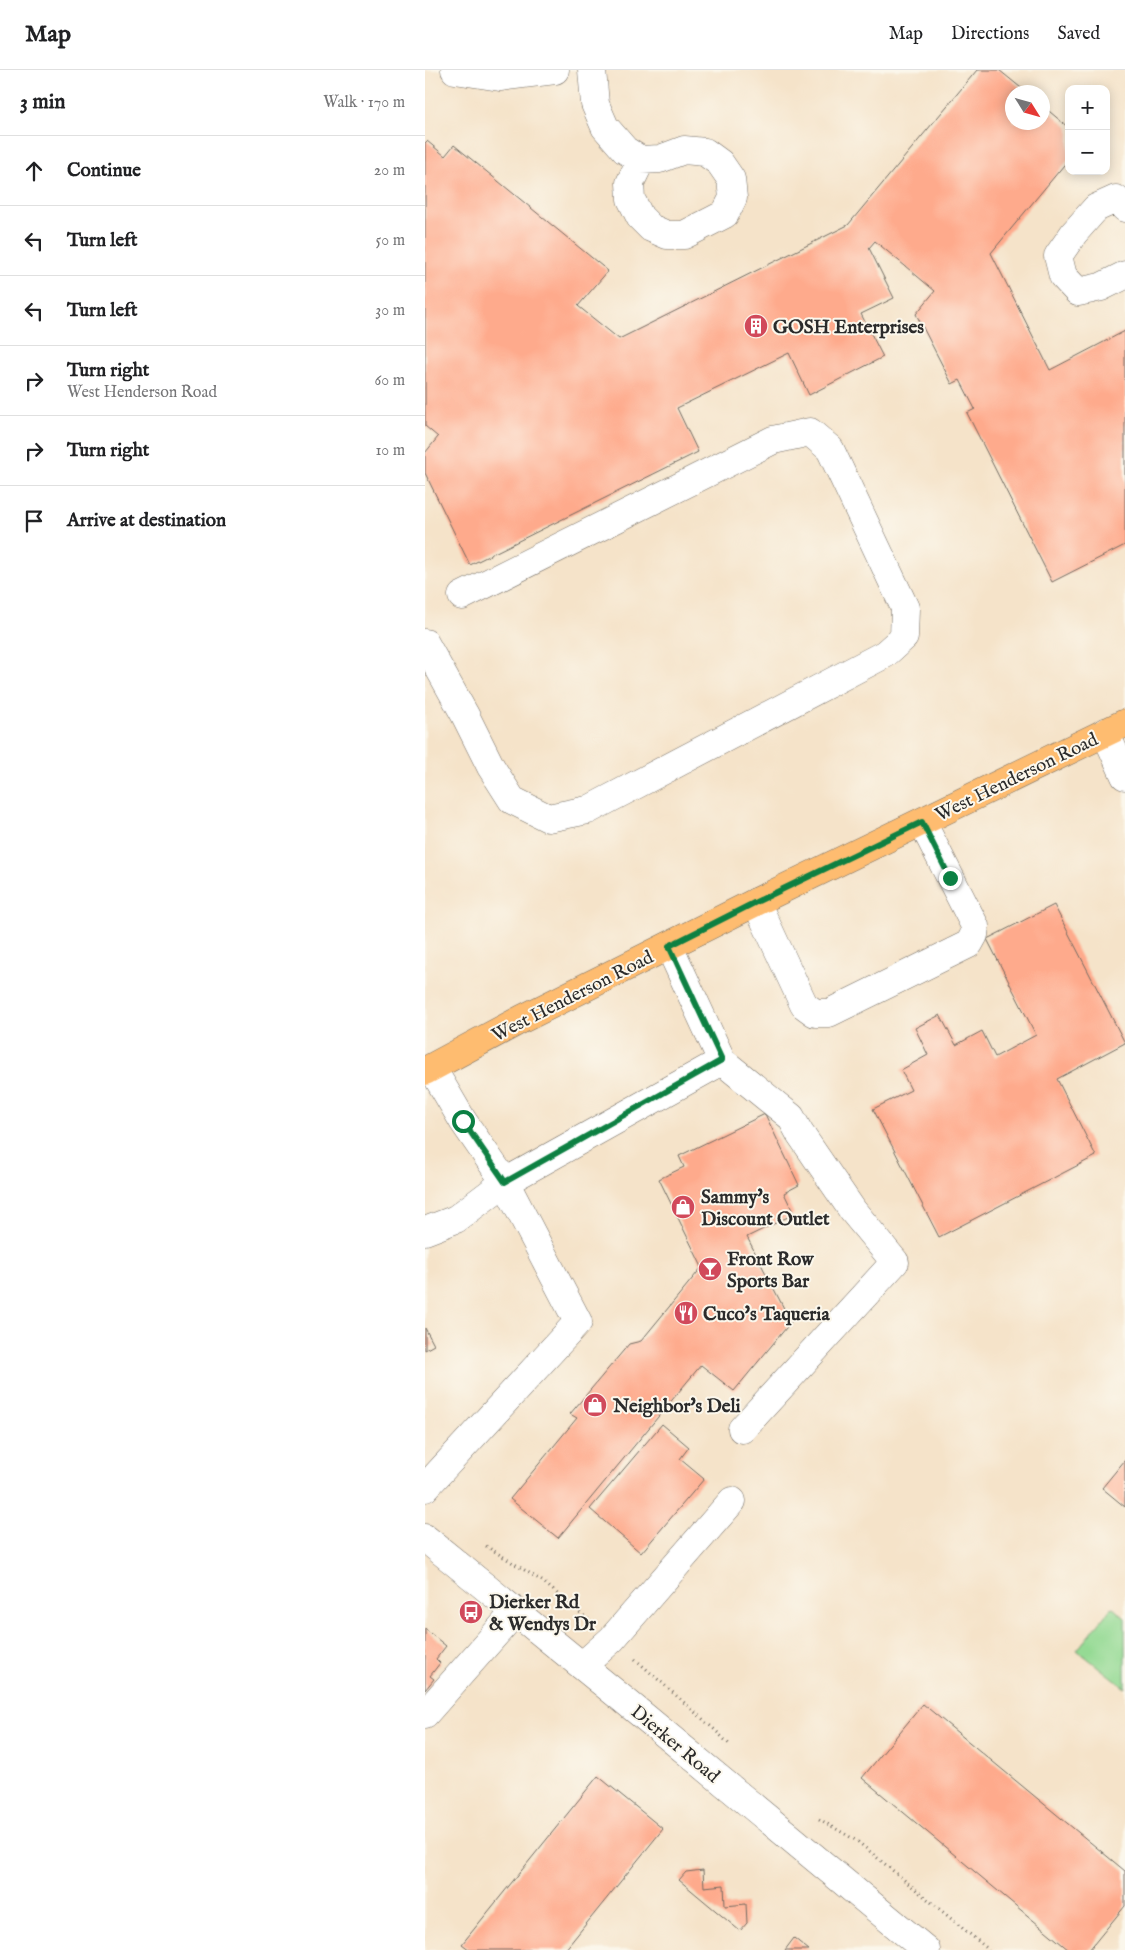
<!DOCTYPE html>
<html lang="en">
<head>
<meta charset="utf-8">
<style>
	:root { --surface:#fff; --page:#f6f6f6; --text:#202124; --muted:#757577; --line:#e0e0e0 }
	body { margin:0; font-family:"IM FELL English",serif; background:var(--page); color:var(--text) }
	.controls { position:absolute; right:15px; top:15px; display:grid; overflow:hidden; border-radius:10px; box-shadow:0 2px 12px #0003 }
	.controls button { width:45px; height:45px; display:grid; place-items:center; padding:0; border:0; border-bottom:1px solid var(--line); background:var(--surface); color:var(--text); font:25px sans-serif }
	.compass { position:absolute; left:580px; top:15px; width:45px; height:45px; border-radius:50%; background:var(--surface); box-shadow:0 2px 12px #0003; rotate:127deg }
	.stop { position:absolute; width:15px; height:15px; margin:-11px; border:4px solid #0b8043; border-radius:50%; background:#fff }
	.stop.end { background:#0b8043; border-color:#fff; box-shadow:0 1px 5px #0008 }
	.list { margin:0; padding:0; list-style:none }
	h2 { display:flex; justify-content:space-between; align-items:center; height:65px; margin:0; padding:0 20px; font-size:21px }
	h2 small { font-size:16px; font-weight:400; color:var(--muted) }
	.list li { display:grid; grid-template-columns:32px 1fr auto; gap:15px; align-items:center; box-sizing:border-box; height:70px; padding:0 20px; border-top:1px solid var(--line) }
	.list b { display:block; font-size:19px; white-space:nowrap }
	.list p { margin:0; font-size:16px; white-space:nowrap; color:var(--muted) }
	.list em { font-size:16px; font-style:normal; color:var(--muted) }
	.icon { flex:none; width:28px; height:28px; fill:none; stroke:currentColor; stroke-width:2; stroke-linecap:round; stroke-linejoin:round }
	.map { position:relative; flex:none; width:700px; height:1880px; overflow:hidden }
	header { display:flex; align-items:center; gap:30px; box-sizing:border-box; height:70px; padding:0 25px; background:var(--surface); border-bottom:1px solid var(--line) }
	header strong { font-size:24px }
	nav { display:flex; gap:28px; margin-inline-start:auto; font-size:18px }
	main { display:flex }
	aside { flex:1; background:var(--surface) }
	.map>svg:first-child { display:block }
</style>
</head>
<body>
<header>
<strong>Map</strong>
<nav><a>Map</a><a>Directions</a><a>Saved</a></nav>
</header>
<main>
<aside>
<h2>3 min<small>Walk · 170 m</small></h2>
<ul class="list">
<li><svg class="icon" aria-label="ahead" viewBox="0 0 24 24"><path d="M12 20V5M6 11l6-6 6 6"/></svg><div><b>Continue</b></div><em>20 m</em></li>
<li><svg class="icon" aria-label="left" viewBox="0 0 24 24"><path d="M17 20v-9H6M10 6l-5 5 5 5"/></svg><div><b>Turn left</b></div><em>50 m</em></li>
<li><svg class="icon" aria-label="left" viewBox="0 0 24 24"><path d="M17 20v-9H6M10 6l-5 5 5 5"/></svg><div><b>Turn left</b></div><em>30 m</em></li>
<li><svg class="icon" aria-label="right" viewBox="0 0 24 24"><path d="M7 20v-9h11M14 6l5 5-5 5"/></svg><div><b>Turn right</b><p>West Henderson Road</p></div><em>60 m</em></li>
<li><svg class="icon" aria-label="right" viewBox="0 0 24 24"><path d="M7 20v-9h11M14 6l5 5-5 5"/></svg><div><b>Turn right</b></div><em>10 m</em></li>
<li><svg class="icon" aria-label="arrive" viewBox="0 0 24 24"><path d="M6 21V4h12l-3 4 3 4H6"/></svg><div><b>Arrive at destination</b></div></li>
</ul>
</aside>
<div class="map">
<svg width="700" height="1880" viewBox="0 0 700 1880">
	<rect width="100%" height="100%" fill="#fbf7ec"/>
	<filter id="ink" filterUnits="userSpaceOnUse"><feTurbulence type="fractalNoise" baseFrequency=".02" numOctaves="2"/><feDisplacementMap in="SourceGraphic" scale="10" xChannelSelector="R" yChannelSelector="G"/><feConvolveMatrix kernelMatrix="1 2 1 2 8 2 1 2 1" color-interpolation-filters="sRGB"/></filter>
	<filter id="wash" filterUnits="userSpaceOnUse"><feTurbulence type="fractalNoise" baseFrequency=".0096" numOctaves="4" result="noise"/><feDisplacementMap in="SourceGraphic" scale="20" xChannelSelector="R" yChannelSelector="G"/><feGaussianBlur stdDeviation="1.12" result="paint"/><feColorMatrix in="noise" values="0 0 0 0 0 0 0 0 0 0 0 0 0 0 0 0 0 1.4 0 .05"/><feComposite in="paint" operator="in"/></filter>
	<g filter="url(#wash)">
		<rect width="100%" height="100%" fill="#f5e3c9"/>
		<path fill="#95da94" stroke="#608260" d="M 687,1537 L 700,1548 L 700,1618 L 652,1580 Z"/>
		<g id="blocks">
			<path fill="#feaa8c" d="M 552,0 L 574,0 L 601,22 L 588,22 L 588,52 L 618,52 L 618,36 L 644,58 L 644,89 L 566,183 L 625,300 L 700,261 L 700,475 L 627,512 L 542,343 L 550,339 L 535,310 L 527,314 L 491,244 L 510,221 L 450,171 L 444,178 L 469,228 L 436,244 L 458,287 L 384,325 L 364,283 L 252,338 L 273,382 L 45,495 L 0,403 L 0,383 L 13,367 L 0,356 L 0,73 L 2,71 L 20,86 L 29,75 L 183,201 L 153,236 L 194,269 L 423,155 Z
				M 629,835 L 700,973 L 632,1009 L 671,1086 L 514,1167 L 448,1039 L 486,1020 L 476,1000 L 503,985 L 490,958 L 515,945 L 531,975 L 557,961 L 570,987 L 611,965 L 562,869 Z
				M 340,1044 L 374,1115 L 359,1123 L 369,1144 L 322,1167 L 366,1252 L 309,1321 L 276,1295 L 133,1468 L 85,1429 L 152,1348 L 145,1344 L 204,1274 L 216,1271 L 277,1197 L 234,1109 L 259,1097 L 254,1086 Z
				M 0,1258 L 9,1275 L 0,1280 Z
				M 237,1354 L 264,1377 L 255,1389 L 279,1409 L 216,1483 L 165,1439 Z
				M 700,1390 L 700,1437 L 677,1418 Z
				M 0,1559 L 21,1576 L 11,1589 L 15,1593 L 5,1606 L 9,1609 L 0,1620 Z
				M 498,1634 L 700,1801 L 700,1836 L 664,1880 L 644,1880 L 437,1708 Z
				M 173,1706 L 238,1759 L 140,1880 L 45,1880 L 37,1874 Z
				M 278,1800 L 279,1817 L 299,1815 L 300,1836 L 321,1834 L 322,1853 L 315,1861 L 254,1810 L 261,1802 Z
				M 369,1868 L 384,1880 L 360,1880 Z"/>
		</g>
	</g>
	<g filter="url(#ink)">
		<use href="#blocks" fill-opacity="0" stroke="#726b62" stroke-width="1"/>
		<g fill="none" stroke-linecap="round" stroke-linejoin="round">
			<g stroke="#726b62" stroke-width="29">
				<path id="minor" d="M 30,0 L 75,7 L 130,0
					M 167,0 L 170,34 L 180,57 L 200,80 L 216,90 L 235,89 L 259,80 L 280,82 L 295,93 L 306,109 L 308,128 L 300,144 L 259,165 L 242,165 L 226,158 L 215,147 L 206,129 L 205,113 L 216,90
					M 700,138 L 691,129 L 671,138 L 649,163 L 633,186 L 638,206 L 653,222 L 676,217 L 700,205
					M 0,573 L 40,645 L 66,697 L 87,730 L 123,748 L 163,740 L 460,584 L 479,567 L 480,538 L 405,379 L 385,362 L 348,370 L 37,526
					M 680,662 L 700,706
					M 331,832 L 379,935 L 390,943 L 404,943 L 544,874 L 549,865 L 550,856 L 497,752
					M 244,876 L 297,991 L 366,1047 L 374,1062 L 428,1141 L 470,1192 L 317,1359
					M 0,1161 L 31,1149 L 80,1112 L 297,991
					M 0,1418 L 153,1252 L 80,1112 L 38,1051 L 7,998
					M 0,1468 L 221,1648 L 501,1880
					M 157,1596 L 187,1569 L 307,1431
					M 0,1644 L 90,1542"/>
			</g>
			<g stroke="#726b62" stroke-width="29">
				<path id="major" d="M 0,1001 L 97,949 L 331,832 L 700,653"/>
			</g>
			<path stroke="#726b62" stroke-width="3" stroke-dasharray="1 4" stroke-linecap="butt" d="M 61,1476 L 117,1511 L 164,1550
				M 210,1589 L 290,1660 L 304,1674
				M 394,1749 L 432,1771 L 564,1880"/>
			<use href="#minor" stroke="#fff" stroke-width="28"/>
			<use href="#major" stroke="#febc70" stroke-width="28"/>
		</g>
	</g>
	<g fill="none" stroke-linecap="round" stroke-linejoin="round" filter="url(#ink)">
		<path stroke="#0b8043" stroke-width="6" d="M 38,1051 L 80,1112 L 297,990 L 244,876 L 331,832 L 497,752 L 525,808"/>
	</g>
	<defs>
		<g id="building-disc" transform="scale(1.25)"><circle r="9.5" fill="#d1495b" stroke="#fbf7ec"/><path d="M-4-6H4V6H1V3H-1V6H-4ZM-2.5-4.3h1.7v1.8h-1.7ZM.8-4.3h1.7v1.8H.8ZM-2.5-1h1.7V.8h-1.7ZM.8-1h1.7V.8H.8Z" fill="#fff"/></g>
		<g id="shop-disc" transform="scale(1.25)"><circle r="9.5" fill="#d1495b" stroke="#fbf7ec"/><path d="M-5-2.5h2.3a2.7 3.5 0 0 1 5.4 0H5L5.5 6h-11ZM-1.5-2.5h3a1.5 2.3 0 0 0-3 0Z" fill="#fff"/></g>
		<g id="bar-disc" transform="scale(1.25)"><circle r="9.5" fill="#d1495b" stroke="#fbf7ec"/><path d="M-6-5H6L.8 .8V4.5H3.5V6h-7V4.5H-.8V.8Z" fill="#fff"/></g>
		<g id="restaurant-disc" transform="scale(1.25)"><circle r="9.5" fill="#d1495b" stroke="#fbf7ec"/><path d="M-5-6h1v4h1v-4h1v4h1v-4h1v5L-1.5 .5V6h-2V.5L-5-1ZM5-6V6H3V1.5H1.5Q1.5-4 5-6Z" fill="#fff"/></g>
		<g id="bus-disc" transform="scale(1.25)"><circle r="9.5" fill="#d1495b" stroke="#fbf7ec"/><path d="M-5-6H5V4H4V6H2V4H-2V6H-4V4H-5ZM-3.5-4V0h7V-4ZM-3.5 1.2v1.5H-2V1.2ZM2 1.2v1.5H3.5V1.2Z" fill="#fff"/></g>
	</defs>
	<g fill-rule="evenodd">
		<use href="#building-disc" x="331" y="256"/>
		<use href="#shop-disc" x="258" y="1137"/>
		<use href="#bar-disc" x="285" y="1199"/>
		<use href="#restaurant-disc" x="261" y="1243"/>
		<use href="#shop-disc" x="170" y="1335"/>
		<use href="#bus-disc" x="46" y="1542"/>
	</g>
	<g text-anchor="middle" stroke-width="4" stroke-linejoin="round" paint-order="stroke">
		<g font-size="19" font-weight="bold" fill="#2b2b2b" stroke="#fbf7ec" text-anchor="start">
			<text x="348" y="263">GOSH Enterprises</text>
			<text x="276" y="1133">Sammy's<tspan x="276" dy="22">Discount Outlet</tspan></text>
			<text x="302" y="1195">Front Row<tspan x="302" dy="22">Sports Bar</tspan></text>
			<text x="278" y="1250">Cuco's Taqueria</text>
			<text x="188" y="1342">Neighbor's Deli</text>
			<text x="64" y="1538">Dierker Rd<tspan x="64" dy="22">&amp; Wendys Dr</tspan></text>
		</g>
		<g font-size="19" fill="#2b2b2b" stroke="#fbf7ec">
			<text transform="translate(591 706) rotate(-26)" y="7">West Henderson Road</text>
			<text transform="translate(147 925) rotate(-27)" y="7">West Henderson Road</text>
			<text transform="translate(251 1673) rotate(40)" y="7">Dierker Road</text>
		</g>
	</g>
</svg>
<div class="controls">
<button>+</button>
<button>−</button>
</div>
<svg class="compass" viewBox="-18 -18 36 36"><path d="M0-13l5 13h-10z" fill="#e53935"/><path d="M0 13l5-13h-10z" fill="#757577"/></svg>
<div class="stop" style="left:38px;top:1051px"></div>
<div class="stop end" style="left:525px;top:808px"></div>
</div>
</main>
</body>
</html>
